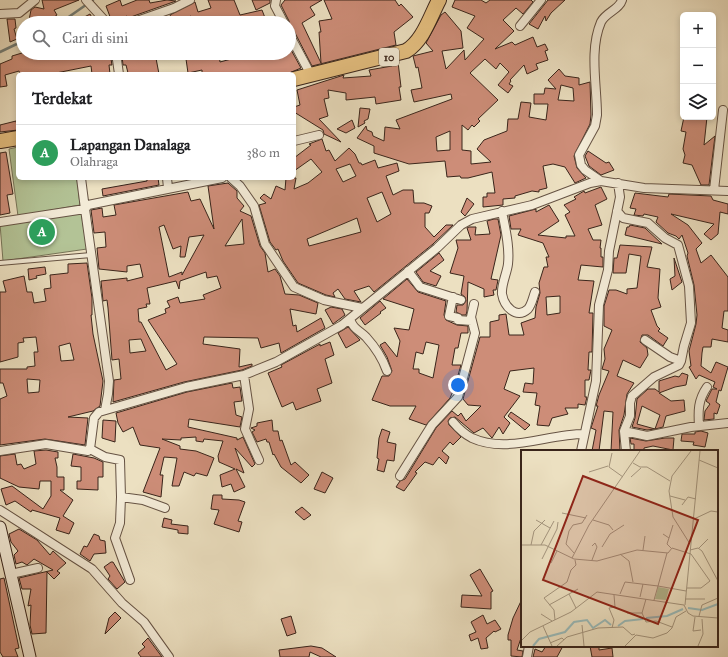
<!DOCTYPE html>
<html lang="id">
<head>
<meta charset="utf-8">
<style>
	:root { --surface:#fff; --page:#f2f2f2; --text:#202124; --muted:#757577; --line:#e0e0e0; --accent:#2563eb }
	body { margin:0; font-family:"IM FELL Great Primer",serif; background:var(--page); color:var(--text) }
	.controls { position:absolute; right:12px; top:12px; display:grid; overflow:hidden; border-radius:6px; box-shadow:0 2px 6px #0003 }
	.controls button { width:36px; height:36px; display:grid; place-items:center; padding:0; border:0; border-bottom:1px solid var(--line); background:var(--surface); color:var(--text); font:20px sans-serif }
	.you { position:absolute; left:458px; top:385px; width:14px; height:14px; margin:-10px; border:3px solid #fff; border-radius:50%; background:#1a73e8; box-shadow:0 0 0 6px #1a73e833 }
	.badge { display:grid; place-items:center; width:26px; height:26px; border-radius:50%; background:var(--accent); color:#fff; font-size:13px; font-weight:700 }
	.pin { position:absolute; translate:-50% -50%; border:2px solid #fff; box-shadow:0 1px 4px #0006 }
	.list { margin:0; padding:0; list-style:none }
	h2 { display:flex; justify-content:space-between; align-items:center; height:52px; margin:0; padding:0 16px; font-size:17px }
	h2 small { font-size:13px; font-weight:400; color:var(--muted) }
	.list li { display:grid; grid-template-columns:26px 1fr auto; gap:12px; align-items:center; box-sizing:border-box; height:56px; padding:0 16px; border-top:1px solid var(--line) }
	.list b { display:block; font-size:15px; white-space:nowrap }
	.list p { margin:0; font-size:13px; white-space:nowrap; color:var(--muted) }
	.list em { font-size:13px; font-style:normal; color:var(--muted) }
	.icon { flex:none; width:22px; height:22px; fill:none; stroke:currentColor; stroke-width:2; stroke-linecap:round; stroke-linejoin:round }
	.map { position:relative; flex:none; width:728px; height:657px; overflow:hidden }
	.search { position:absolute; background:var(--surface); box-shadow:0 2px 6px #0003; left:16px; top:16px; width:280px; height:44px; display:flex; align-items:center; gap:10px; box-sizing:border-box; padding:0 14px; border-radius:22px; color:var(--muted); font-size:15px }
	.panel { position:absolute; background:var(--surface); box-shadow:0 2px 6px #0003; left:16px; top:72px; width:280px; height:108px; border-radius:6px }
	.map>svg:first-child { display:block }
</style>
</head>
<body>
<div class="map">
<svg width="728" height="657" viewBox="0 0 728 657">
	<rect width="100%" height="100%" fill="#ece0c1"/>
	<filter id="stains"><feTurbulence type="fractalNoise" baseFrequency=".005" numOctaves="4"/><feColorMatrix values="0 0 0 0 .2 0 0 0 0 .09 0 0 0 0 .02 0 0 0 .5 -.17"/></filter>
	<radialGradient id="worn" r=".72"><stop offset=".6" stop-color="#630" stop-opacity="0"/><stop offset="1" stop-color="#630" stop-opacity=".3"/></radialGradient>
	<path fill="#b3c396" stroke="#767458" d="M 18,147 L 18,178 L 77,178 L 80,205 L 18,216 L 9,149 Z
		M 81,212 L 87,249 L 3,261 L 0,224 Z"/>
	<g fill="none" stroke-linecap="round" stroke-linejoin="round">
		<path stroke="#737f7a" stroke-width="2.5" d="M 60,23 L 93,0
			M 0,52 L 23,41"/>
	</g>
	<path fill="#cd8d78" stroke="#39241a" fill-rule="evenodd" d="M 42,0 L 79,0 L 54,10 L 57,15 L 51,19 L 45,17 L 44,21 L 29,20 L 31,10 L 35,7 L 44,9 Z
		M 120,0 L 122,6 L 137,0 L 149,0 L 150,3 L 167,0 L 176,1 L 128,18 L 127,16 L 112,22 L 106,6 Z
		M 208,0 L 234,0 L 240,15 L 262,10 L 267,23 L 220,23 L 219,19 L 214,19 L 208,23 L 193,23 L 191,16 L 174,23 L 170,15 L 195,2 L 198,12 L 211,8 Z
		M 252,0 L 270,0 L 270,3 L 256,10 Z
		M 285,0 L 322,0 L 310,7 L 315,15 L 302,23 L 321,63 L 319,32 L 321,32 L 319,21 L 332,19 L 324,0 L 395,0 L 399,6 L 401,4 L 413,17 L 394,32 L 396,45 L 312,66 L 294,31 L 290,29 L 289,21 L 281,5 Z
		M 455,0 L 481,0 L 486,3 L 490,0 L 531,0 L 533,2 L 523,14 L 516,8 L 503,20 L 514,31 L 495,49 L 512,42 L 515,45 L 533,37 L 537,47 L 545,44 L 548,50 L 545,51 L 548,60 L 536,64 L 538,69 L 527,74 L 524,65 L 510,80 L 511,81 L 509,84 L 513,86 L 508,93 L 498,85 L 509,72 L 500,63 L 496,69 L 485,59 L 470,73 L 498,100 L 478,119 L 480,121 L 474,127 L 472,125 L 468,130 L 462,125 L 462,150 L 471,151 L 471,164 L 491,162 L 477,149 L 484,140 L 507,131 L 508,119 L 518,119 L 521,102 L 531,103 L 529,117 L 546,120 L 548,104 L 534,104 L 534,94 L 544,94 L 545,88 L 556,89 L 548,80 L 559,69 L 565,76 L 579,78 L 579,85 L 590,82 L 591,115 L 590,124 L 574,156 L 577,168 L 586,178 L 575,183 L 565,167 L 553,164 L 543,166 L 547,188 L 539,190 L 539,192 L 532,191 L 515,196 L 515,198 L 503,199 L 503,205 L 483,207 L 483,197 L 487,197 L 487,193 L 495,193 L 492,172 L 468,178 L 461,178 L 460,176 L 447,177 L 445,161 L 409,164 L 374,153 L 374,146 L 357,138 L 366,126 L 367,130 L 372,132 L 373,136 L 384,141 L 385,127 L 400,129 L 396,120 L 452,99 L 451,94 L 414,102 L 411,90 L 422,88 L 418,67 L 416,68 L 413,56 L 433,51 L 426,43 L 441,15 L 445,12 L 461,31 L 463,48 L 442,51 L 446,69 L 464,50 L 465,60 L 484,39 L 467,28 L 475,16 L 452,7 ZM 561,85 L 573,88 L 574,101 L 558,100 ZM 450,131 L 450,150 L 437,151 L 436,137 Z
		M 548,0 L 565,0 L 551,13 L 546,21 L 545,16 L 538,29 L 529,24 Z
		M 90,14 L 95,23 L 73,23 Z
		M 7,19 L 15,19 L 16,28 L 14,29 L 17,39 L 10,42 Z
		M 289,46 L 301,68 L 287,74 L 202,74 L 202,70 L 188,73 L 186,59 L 212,53 L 219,54 L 220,62 L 235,58 L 234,53 L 289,53 Z
		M 22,53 L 110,53 L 112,65 L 109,65 L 110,74 L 92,74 L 91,66 L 51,74 L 20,74 L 19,71 L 5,75 L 7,86 L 0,87 L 0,64 L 12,59 L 12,56 Z
		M 126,53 L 155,53 L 159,74 L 128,73 L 126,65 L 123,65 L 122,56 L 127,56 Z
		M 398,62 L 401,87 L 399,87 L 401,100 L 376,104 L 375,97 L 346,100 L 346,93 L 328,90 L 329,98 L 324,99 L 328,116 L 319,119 L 341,142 L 324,134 L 323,130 L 294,112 L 294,107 L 300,105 L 297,90 L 344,75 L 343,78 L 371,76 L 369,70 L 392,66 L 392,63 Z
		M 360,108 L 370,109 L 368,119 L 364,121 L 365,123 L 358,127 Z
		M 684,117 L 707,117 L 704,145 L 715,136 L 709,185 L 701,185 L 692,165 L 683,163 L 685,155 L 683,149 L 686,132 L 681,131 Z
		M 352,120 L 355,128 L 346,133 L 337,129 Z
		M 16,121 L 18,130 L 0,132 L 0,125 Z
		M 322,139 L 326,151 L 329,150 L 335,161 L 349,148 L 355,154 L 359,163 L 361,163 L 362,165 L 375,160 L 378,168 L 397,163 L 399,171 L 386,176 L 393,195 L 403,190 L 413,190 L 414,203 L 424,203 L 432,206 L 429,213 L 425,213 L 425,227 L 434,237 L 446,225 L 453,225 L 433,244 L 374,292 L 369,286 L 354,291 L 361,302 L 345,299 L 338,289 L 333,293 L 335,297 L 326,295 L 298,283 L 283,261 L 278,249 L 276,250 L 270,242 L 259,205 L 266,203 L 260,198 L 264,194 L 271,199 L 276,186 L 285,190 L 286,178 L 296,178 L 294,189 L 308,183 L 322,172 L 311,159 L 294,171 L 294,158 L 311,145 L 309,144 ZM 350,164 L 356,176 L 343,182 L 336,169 ZM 382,192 L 391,214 L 377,222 L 367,198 ZM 357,218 L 361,232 L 309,246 L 307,239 Z
		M 588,151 L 606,163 L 609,162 L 614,170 L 601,175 L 589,166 L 585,156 Z
		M 6,152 L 13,194 L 7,195 L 10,213 L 0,215 L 0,153 Z
		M 147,178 L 158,178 L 159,185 L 103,196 L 102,189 L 147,181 Z
		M 228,183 L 237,191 L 237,198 L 244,206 L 240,211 L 251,216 L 260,246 L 265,253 L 268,272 L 275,269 L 280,276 L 285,294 L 299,295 L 318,303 L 316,314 L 290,309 L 293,326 L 296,325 L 297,332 L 321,318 L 325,328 L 281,353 L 279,343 L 261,348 L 258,338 L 204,337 L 203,344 L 240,349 L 239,367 L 252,364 L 252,366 L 242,370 L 184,382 L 113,402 L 114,380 L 121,379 L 119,359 L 112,360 L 108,308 L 107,300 L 103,301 L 101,281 L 127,278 L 127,281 L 143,277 L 140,264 L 127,266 L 127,272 L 99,269 L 97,248 L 106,247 L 105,232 L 94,233 L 91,210 L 102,208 L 103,217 L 116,215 L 114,205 L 188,192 L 191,201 L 200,199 L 214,229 L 208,186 ZM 242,219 L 244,244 L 225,246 ZM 164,225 L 173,249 L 181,246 L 180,257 L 185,257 L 189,237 L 204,235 L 182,275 L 182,272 L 169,277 L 159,227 ZM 206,272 L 207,278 L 217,276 L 221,288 L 203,295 L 205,299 L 180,303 L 178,297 L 167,301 L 170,307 L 165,309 L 166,313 L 148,320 L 177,364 L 166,370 L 141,322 L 139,322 L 138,309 L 147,307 L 146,304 L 150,304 L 147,288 L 176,281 L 179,289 L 180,281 ZM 141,339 L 146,351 L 130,353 L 129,340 Z
		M 601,187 L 607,199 L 595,205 L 602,225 L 588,229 L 593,240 L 601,240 L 600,248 L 601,248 L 601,257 L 603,257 L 603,267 L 581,265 L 578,280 L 594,281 L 589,313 L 593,313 L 592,352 L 589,352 L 588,370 L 591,370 L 589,380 L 585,380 L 585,397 L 587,397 L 585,405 L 578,404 L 578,408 L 565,408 L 568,414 L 552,418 L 549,426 L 537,425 L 540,406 L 535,405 L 537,393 L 523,392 L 525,383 L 533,384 L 534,368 L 510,371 L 504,389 L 520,396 L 504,417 L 510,423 L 503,434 L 499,427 L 492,438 L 483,428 L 474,433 L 455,417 L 450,418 L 448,421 L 449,425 L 461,437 L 453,445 L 450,442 L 442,451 L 449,457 L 446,464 L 439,457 L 433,465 L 425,462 L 415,472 L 417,473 L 404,491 L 396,487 L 400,481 L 405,479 L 436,428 L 452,411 L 458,416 L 461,413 L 466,421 L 481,406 L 468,405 L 463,399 L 480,337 L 490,337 L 490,322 L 499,320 L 499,315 L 506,314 L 509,335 L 524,335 L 521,323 L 535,318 L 536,307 L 540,293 L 539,283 L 544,267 L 548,267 L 546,257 L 549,257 L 543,243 L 518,235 L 521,229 L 511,229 L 509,216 L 536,209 L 536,212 L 549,205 L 559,221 L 538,235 L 566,238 L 566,236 L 575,236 L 565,215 L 570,212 L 564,205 L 576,199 L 574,197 L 584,191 L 585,193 ZM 560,296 L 560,313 L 547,315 L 546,297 Z
		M 635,193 L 668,197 L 669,194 L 711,196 L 713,200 L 728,204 L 728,214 L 720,212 L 718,234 L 711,240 L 704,234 L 714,224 L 671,214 L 688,225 L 702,243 L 696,249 L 701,263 L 711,255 L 728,277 L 728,311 L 724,311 L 722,328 L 728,330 L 728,342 L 712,339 L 711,347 L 703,347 L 702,353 L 701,366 L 711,373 L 716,362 L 728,367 L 721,391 L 719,390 L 716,402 L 720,405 L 717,414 L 714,413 L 714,419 L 704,420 L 705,411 L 710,404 L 706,401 L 712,389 L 717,389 L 713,387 L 715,382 L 699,375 L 696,379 L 689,367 L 691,366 L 689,351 L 696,324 L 697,315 L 694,285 L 687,256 L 688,253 L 682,235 L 679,239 L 676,236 L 668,233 L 656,222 L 658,217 L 644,214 L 643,216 L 634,215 L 636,209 L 630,208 Z
		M 467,198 L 474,204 L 465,216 L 461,212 Z
		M 494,219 L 498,219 L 501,235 L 491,279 L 498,280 L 496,290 L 493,290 L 494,295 L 484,297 L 484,289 L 468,282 L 467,311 L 466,315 L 462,315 L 456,312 L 457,305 L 463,305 L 466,301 L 465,297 L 461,294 L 464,276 L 450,273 L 458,248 L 456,240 L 471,240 L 467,228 L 469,227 L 476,227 L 475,235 L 490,234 L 487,221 Z
		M 630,225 L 645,228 L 662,244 L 625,235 L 627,227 L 629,227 Z
		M 620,245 L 652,247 L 647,267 L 660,269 L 658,298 L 661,307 L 651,310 L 657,326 L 660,329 L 658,331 L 668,338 L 663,346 L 648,335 L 642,335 L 640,342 L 647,348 L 648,355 L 640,368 L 623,360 L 617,376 L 634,383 L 627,394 L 624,415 L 619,430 L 620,451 L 611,451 L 613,412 L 604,411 L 599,451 L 592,451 L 596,430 L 591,428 L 598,406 L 596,406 L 599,395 L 609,371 L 602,369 L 605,359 L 604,349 L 612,330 L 604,326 L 604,306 L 609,290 L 616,290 L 627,294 L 627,289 L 637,288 L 641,256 L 629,254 L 626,273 L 613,273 L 614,258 L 617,258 Z
		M 439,253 L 444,260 L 430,271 L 441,276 L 436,286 L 423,282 L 416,272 Z
		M 674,258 L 682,282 L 672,290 L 670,279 L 675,276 Z
		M 87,263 L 92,298 L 92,315 L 91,315 L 93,334 L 103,381 L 100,406 L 93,411 L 68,417 L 88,418 L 85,445 L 45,439 L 0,445 L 0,399 L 7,396 L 3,383 L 0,383 L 0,369 L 27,369 L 27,367 L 35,366 L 34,352 L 38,352 L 36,337 L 23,338 L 24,342 L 18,343 L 18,357 L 0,362 L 0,292 L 6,292 L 3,281 L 24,276 L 27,292 L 32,292 L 34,303 L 46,301 L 44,289 L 51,288 L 50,275 L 68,273 L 68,264 ZM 70,343 L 74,360 L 61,361 L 59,346 ZM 27,379 L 40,380 L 39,392 L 28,393 Z
		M 45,267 L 46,274 L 36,276 L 37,278 L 29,280 L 28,269 Z
		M 407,279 L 418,292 L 446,301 L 444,315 L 446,320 L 457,325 L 468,326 L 468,333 L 461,333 L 458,348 L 455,348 L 452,365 L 461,365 L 454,389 L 450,398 L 426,425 L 409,419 L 416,406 L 390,406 L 372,400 L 382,376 L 389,376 L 392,371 L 387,357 L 380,345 L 385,342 L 397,357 L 400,341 L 394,328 L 409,330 L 414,309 L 383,299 ZM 426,342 L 439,345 L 433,378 L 419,373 L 419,369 L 413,369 L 416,352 L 423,354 Z
		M 380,301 L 386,308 L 380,312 L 381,313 L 365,325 L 360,318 Z
		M 331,307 L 342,309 L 345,315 L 333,324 L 325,310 Z
		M 348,327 L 360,340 L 346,348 L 338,333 Z
		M 330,342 L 334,355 L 325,359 L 332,383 L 317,389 L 321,401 L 296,410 L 293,402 L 282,407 L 268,373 L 282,367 L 281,365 L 320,344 L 320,346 Z
		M 682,373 L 688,375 L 686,385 L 675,387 L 659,393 L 671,401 L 684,400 L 685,411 L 666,416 L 663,427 L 655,429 L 660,415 L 642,406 L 637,424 L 655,429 L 647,430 L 632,427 L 635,418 L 637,399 L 648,389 L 655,389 L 659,392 L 659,381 L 675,376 L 679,377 Z
		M 232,383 L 233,388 L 240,387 L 242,401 L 234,402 L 236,415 L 242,417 L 240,427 L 189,419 L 188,427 L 237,438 L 237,440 L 243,437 L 255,464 L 252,467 L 235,448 L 244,473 L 236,469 L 245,487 L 234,492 L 231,484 L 222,487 L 220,475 L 235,469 L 219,462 L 218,456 L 223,441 L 204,439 L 203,442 L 196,441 L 196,437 L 181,438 L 181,440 L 162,439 L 180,446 L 180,449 L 196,451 L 214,458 L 207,476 L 196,473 L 194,476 L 184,472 L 179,486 L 172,486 L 177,458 L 164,457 L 160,475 L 163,475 L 161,497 L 143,492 L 160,448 L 140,445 L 133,427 L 123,432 L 118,423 L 116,413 L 187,392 Z
		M 511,412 L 530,425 L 525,430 L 508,416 Z
		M 103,420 L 116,421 L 115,442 L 102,438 Z
		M 272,420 L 273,431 L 278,431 L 280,441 L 282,440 L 291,465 L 295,462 L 309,475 L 301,483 L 281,467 L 274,454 L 273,455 L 269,442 L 267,442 L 266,439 L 257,442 L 252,432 L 255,430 L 251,428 L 257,426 L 257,423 Z
		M 382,429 L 390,432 L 387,442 L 396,444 L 394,461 L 387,460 L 384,472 L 377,470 L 379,459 L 377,458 L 379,438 Z
		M 701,431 L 708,433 L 705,447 L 693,445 L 694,442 L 681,441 L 682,434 L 695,434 L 695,432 Z
		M 630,438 L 646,441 L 665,438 L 674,438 L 673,450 L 653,446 L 644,448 L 644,451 L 634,451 L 634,444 L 631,444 Z
		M 46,450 L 58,452 L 58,458 L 55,458 L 57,467 L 57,477 L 64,477 L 64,490 L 60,490 L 73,500 L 63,516 L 74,523 L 69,534 L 56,530 L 60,518 L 32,510 L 31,512 L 15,501 L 6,505 L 1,489 L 12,486 L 43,509 L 51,496 L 51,481 L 40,481 L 39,489 L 19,487 L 0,478 L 0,456 L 15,454 L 17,465 L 21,464 L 24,469 L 36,464 L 34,451 Z
		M 73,454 L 94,458 L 103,462 L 103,477 L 98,477 L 98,490 L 77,489 L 77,481 L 81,481 L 81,467 L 71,466 Z
		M 322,472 L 333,478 L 325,493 L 314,489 Z
		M 213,495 L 222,495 L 222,499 L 239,500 L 245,502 L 238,521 L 242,522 L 239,532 L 214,524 L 219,510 L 211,509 Z
		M 302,507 L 311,515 L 304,520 L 295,512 Z
		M 164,518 L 172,520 L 171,524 L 188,526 L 188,534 L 178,533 L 178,530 L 162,527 Z
		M 19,529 L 37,540 L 50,555 L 53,551 L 66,563 L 57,571 L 60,573 L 54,579 L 47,572 L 46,633 L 32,634 L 30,625 L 31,605 L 28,606 L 31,589 L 22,589 L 19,578 L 53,570 L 34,559 L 27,565 L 22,562 L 16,564 L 14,555 L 18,551 L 11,542 L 9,534 Z
		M 94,534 L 99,536 L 100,540 L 105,541 L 106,553 L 94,554 L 90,561 L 80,554 L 84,546 L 87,547 Z
		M 111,562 L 113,562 L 125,582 L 117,589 L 108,579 L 110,576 L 104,567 Z
		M 480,569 L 493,591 L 491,592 L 491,609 L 461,607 L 462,595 L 482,596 L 470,575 Z
		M 4,578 L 19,648 L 15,649 L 18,657 L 3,657 L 0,652 L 0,579 Z
		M 522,599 L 522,635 L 517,650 L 523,651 L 522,657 L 511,656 L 511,640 L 508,640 L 508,635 L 513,618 Z
		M 115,612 L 121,618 L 105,634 L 109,618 Z
		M 483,615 L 487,624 L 495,620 L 501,629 L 495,632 L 494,631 L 486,638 L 488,648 L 481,649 L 478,638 L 471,641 L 469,635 L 476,632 L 471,622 Z
		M 291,616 L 296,633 L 287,636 L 281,619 Z
		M 148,638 L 162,657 L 141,657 L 138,653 L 145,647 L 142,644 Z
		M 311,646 L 322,648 L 336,657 L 321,657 L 310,652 L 309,657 L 280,657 L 279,650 Z
		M 546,646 L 563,646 L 557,657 L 533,657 L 535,649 L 542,652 Z
		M 590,646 L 599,646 L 599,650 L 612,648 L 613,657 L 592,657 Z"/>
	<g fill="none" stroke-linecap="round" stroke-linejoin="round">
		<g stroke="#665344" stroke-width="6">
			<path id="lane" d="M 0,263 L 91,255"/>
		</g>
		<g stroke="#665344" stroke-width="10">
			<path id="street" d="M 86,0 L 107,23
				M 276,0 L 275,6 L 284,23
				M 0,14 L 19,13 L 35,0
				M 131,23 L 174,8 L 190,0
				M 520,26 L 541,0
				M 289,34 L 311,75
				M 116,53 L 119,74
				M 294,141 L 319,135
				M 167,178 L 168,188
				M 231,178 L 240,186 L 254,206 L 265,244 L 294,287 L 324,300 L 362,308
				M 601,181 L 585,170 L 581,165 L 579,155 L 595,126 L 597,115 C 597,85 589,50 601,22 C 606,12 619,10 622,0
				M 714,190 L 723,110
				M 502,211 C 505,228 510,246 508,264 C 507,273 501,285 502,294 C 504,306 516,320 528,309 C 532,304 533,297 535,292
				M 617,211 L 623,218 L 648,223 L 665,238 L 678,245 L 689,286 L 691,323 L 684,346 L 681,361 L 679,365 L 654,377 L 632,396 L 630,403 L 630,416 L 624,431 L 626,451
				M 0,222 L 85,209 L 81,178
				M 408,271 L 420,287 L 461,300
				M 453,297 L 449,316 L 458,318 L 458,320 L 472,321
				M 350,319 C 353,329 359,330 366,337 C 376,348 382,357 387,371
				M 645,340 L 670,357 L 681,361
				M 244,375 L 249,409 L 245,429 L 259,460
				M 105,410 L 108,394 L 109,381 L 85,209 L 88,205 L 222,178
				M 453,422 C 458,428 464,434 472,438 C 507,454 547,434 584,434
				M 699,426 C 698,411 698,400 707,387
				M 624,431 L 647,436 L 691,427 L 728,423
				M 90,449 L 105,457 L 120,460 L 121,497 L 143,500 L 165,508
				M 0,451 L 46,444 L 88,451 L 90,449 L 94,418 L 99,412 L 186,387 L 244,375 L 276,362 L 342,325 L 437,248 L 461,225 L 472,219 L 532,205 L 590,183 L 601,181 L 644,188 L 728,191
				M 581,451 L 596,381 L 599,305 L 608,270 L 609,251 L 620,197 L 618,183
				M 400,476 L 432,425 L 458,397 L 475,333 L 471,317 L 474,304
				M 121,497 L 120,523 L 115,538 L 130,580
				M 0,510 L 92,569 L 122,603 L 144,622 L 169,657
				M 11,574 L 38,568
				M 527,657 L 529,646"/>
		</g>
		<g stroke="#39241a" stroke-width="13">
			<path id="secondary" d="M 0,527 L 30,657"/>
		</g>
		<g stroke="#39241a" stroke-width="16">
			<path id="highway" d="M 294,79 L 406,51 C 423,41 430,17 439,0
				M 0,141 L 18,138"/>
		</g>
		<use href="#lane" stroke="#f3ebd7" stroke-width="4"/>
		<use href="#street" stroke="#f3ebd7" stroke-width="8"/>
		<use href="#secondary" stroke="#f3ebd7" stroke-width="11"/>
		<use href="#highway" stroke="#e6c080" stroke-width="14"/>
	</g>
	<g text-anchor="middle" stroke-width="4" stroke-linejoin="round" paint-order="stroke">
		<rect fill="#f3ebd7" stroke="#716053" stroke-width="1" x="379" y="48" width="20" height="18" rx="3"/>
		<g font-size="11" font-weight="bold" fill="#39241a">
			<text x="389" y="61">10</text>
		</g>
	</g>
	<g transform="translate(521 450)">
		<rect width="197" height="197" fill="#ece0c1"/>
		<path d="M 137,137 L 148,139 L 145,150 L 134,149 Z" fill="#b3c396"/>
		<path fill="none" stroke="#9abbba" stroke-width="2" d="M 167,158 L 181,160 L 197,154M 125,168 L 146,166 L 162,159M 97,176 L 104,171 L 122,169M 12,196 L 18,189 L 44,182 L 53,172 L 66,170 L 72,178 L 84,170 L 90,175"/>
		<path fill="none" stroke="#a4957e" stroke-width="1" d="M 91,3 L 88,17 L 102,27M 178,10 L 197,18M 112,13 L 119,17 L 126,17 L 149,31M 68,22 L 87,16M 110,27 L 120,18M 149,46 L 164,50M 161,55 L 167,47 L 175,49M 41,63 L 65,68M 173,69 L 190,61 L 197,62M 15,70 L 29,78M 72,70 L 88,75 L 92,80M 142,84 L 148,88 L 146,94 L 150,98M 148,88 L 152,75M 169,94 L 152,67 L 148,41 L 151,26 L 170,1M 0,95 L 24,95 L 53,109 L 76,111 L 116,100 L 147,103 L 151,98 L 170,104 L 189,131 L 180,138 L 166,138M 10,95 L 13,81 L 24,70M 20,95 L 33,71M 71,96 L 74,93 L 76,97 L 71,110M 81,97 L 89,84 L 103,75M 178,98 L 187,89M 122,100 L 124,86M 169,100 L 177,98 L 181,101 L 197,131M 53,103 L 45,94 L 48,81 L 52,75 L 61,73 L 66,65M 99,104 L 108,111 L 112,132M 51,108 L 68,75 L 119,1M 21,109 L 36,79 L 37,72M 30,113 L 36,101M 48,144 L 55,158M 99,144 L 104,132 L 137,136 L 146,103M 119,147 L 122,134M 125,149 L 121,163 L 125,172 L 135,171 L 151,177M 164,149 L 184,149M 133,150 L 137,136 L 165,141M 28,155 L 57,139M 164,155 L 179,1M 106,163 L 121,163M 20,164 L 31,171M 178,166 L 181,155 L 197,148M 174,167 L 172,181 L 180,180M 34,170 L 33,160 L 23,148 L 46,132 L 50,120 L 55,115 L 54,110M 61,175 L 63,196M 22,176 L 31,196M 91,178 L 93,170 L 88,158 L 94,157 L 93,145M 0,191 L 9,182 L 50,162 L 76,142 L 163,155 L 167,163 L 172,166 L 197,168M 29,193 L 41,188 L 43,190M 36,196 L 46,187 L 77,178 L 102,177 L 111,185 L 114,184M 104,196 L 115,185 L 132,188 L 146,183 L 151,178 L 155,167 L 165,161M 177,196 L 182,184 L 181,169"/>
		<path fill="#8f2418" fill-opacity="0.15" stroke="#8f2418" stroke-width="2" d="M 62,26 L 177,70 L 137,174 L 22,130 Z"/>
		<rect width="197" height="197" fill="none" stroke="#39241a" stroke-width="2"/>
	</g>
	<rect width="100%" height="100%" filter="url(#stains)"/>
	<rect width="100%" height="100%" fill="url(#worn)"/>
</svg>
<div class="controls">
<button>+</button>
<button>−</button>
<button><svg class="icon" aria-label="layers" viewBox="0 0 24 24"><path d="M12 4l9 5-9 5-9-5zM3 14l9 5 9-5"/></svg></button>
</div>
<div class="you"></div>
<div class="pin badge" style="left:42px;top:232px;background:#2e9e5b">A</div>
<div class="search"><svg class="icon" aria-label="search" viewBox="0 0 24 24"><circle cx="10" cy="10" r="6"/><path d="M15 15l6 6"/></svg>Cari di sini</div>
<section class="panel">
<h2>Terdekat<small></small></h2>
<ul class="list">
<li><span class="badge" style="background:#2e9e5b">A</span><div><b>Lapangan Danalaga</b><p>Olahraga</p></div><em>380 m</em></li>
</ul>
</section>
</div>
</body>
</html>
